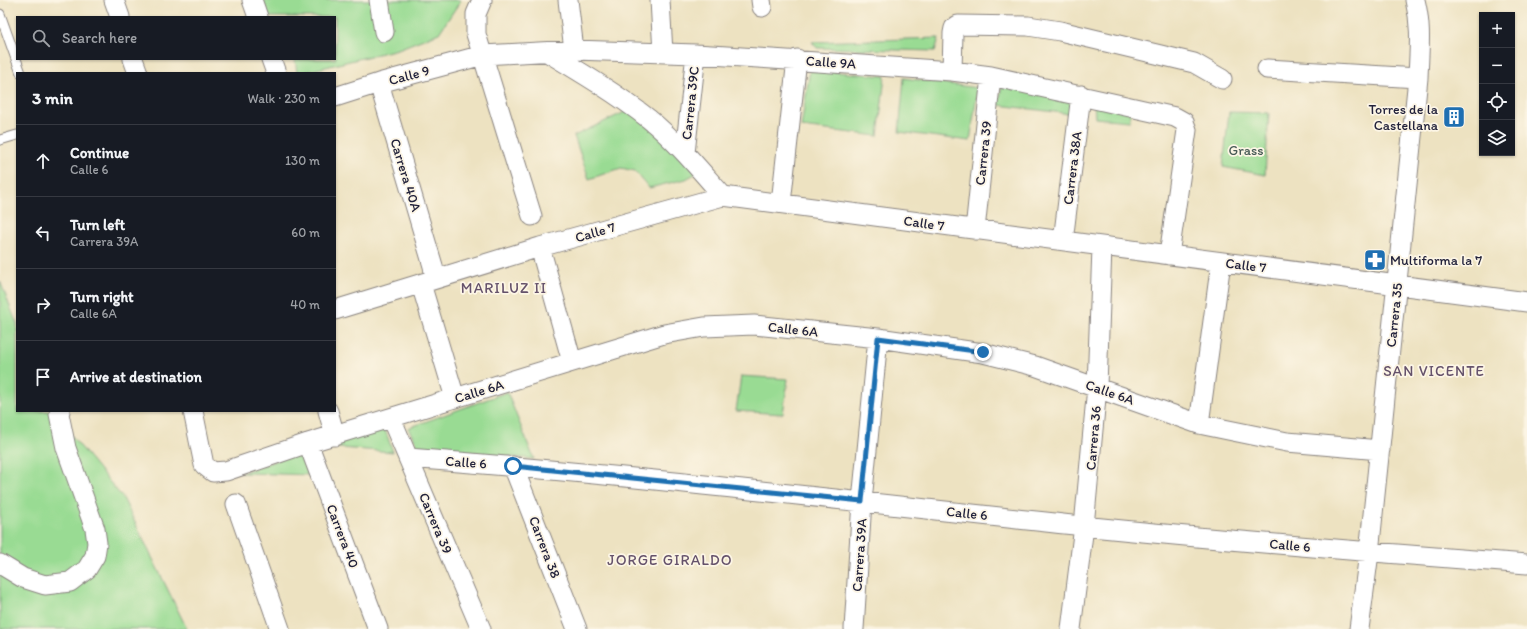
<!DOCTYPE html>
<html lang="en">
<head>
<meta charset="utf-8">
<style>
	:root { --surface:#171b24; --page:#20242c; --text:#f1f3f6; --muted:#9ea1a6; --line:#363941 }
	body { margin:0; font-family:Itim,sans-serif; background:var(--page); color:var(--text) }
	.controls { position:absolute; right:12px; top:12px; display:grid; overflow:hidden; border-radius:0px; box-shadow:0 1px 3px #0004 }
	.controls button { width:36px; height:36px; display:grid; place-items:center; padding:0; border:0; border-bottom:1px solid var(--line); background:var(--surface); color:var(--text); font:20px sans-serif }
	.stop { position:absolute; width:12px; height:12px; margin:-9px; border:3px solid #1f6fb2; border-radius:50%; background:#fff }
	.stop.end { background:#1f6fb2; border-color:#fff; box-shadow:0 1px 4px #0008 }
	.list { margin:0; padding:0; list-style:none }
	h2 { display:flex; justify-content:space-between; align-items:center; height:52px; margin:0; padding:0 16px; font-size:17px }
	h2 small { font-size:13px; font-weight:400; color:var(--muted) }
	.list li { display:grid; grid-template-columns:26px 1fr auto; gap:12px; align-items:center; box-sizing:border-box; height:72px; padding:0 16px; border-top:1px solid var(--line) }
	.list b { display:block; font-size:15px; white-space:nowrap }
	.list p { margin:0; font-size:13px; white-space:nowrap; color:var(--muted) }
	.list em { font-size:13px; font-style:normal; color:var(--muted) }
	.icon { flex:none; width:22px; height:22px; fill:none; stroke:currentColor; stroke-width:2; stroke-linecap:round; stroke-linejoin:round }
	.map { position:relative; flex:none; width:1527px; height:629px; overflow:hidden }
	.search { position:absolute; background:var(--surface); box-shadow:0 1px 3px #0004; left:16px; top:16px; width:320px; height:44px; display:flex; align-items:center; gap:10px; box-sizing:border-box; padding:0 14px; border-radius:0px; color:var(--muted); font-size:15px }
	.panel { position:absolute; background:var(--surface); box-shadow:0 1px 3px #0004; left:16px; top:72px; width:320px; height:340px; border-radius:0px }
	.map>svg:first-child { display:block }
</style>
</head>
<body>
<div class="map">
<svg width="1527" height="629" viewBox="0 0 1527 629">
	<rect width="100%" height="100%" fill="#fcf5e5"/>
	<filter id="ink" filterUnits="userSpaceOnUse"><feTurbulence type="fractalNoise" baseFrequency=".025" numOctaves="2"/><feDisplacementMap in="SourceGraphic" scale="8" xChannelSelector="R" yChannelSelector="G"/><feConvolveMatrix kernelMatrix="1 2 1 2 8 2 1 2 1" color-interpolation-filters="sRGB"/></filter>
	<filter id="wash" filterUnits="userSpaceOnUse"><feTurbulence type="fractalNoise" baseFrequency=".012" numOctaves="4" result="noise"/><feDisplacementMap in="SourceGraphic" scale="16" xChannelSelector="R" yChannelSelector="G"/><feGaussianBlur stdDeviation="0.9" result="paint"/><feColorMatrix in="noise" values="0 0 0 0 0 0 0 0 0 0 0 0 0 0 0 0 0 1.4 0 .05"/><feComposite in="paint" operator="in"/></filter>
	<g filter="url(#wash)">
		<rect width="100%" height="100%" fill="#ede2c1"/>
		<path fill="#99db93" stroke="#5e7e67" d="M 263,0 L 461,0 L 439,33 L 398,49 L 302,73 L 297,73 L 295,59 L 335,59 L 335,17 L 269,17 Z
			M 939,38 L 935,51 L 817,48 L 812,42 Z
			M 810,70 L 885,76 L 878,136 L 801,127 Z
			M 904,78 L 978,88 L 970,141 L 899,132 Z
			M 1002,85 L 1070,101 L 1071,114 L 998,105 Z
			M 1094,101 L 1130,111 L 1130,121 L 1095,118 Z
			M 629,110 L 700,171 L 686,179 L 649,188 L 635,171 L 621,168 L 589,179 L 574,136 Z
			M 1229,112 L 1269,113 L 1265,175 L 1223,167 Z
			M 0,281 L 17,324 L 17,411 L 51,411 L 123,498 L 187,629 L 0,629 Z
			M 741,376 L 788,379 L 783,414 L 736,411 Z
			M 507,392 L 534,459 L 419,448 L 408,428 Z
			M 383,424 L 393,452 L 314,446 Z
			M 303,451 L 314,475 L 241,473 Z"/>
	</g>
	<g filter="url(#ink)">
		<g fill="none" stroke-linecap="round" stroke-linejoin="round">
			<g stroke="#88827e" stroke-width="11">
				<path id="lane" d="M 0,14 L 21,73
					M 0,140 L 17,135"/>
			</g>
			<g stroke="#88827e" stroke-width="21">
				<path id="street" d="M 114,0 L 120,17
					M 252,0 L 258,17
					M 379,0 L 384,32
					M 482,0 L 476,14 L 476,34 L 532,216
					M 568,0 L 574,50
					M 660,0 L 663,53
					M 761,0 L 762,7
					M 547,52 C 582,73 617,94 649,119 C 676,141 699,169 723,196
					M 133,59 L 138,73
					M 271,59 L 276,73
					M 1267,69 L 1418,78
					M 952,71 L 953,33 L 954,28 L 958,25 L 1028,26 L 1060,31 L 1194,63 L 1222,79
					M 379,83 L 433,266 L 435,279
					M 335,97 L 379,83 L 483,55 L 574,50 L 696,54 L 952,71 L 991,76 L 1175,117 L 1184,122 L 1187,130 L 1169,255
					M 685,153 L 696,54
					M 781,203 L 797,59
					M 975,230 L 991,76
					M 1063,241 L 1081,95
					M 540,247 L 572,362
					M 421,284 L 455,398
					M 335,310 L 540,247 L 723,196 L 1527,302
					M 193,411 L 204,465 L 213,472 L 226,471 L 308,443 L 664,334 L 704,327 L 754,325 L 878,338 L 983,353 L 1035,366 L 1199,424 L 1287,442 L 1380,450
					M 328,411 L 335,436
					M 391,418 L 481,629
					M 1199,424 L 1221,262
					M 308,443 L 378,629
					M 408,458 C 633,475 858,502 1082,526 C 1230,541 1379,553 1527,564
					M 513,466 L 577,629
					M 236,504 L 280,629
					M 0,564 L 23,578 L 45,585 L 70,582 L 87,569 L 95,556 L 97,543 L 95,529 L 66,448 L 59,414 L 60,411
					M 854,629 L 862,501 L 878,338
					M 1071,629 L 1084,526 L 1097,387 L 1102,247
					M 1359,629 L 1369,553 L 1418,78 C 1419,49 1422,28 1415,0"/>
			</g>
			<use href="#lane" stroke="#fff" stroke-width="9"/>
			<use href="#street" stroke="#fff" stroke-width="19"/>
		</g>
	</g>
	<g fill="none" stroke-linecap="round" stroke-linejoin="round" filter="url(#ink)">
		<path stroke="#1f6fb2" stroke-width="5" d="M 513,466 L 862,501 L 878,338 L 983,352"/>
	</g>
	<defs>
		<g id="building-square" transform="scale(1.15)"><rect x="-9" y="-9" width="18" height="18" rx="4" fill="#1f6fb2" stroke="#fcf5e5"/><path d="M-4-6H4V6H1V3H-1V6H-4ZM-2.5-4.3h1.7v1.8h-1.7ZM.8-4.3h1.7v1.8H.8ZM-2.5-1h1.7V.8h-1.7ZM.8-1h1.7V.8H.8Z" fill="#fff"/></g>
		<g id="pharmacy-square" transform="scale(1.15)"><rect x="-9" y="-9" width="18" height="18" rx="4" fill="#1f6fb2" stroke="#fcf5e5"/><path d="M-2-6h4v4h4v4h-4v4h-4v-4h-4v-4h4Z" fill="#fff"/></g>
	</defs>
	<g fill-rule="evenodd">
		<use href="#building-square" x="1454" y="117"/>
		<use href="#pharmacy-square" x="1375" y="260"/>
	</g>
	<g text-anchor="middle" stroke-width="3.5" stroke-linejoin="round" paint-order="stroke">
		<g font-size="14" fill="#22223b" stroke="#fcf5e5">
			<text transform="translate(831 62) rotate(4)" y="5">Calle 9A</text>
			<text transform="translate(409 75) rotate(-15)" y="5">Calle 9</text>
			<text transform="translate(690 103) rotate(-84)" y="5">Carrera 39C</text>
			<text transform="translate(983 153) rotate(-84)" y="5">Carrera 39</text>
			<text transform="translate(1072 168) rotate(-83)" y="5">Carrera 38A</text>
			<text transform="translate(406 175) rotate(73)" y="5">Carrera 40A</text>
			<text transform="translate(924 223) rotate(8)" y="5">Calle 7</text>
			<text transform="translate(595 232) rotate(-16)" y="5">Calle 7</text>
			<text transform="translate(1246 265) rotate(7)" y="5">Calle 7</text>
			<text transform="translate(1394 315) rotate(-84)" y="5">Carrera 35</text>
			<text transform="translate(793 329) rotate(6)" y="5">Calle 6A</text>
			<text transform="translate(479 391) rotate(-17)" y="5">Calle 6A</text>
			<text transform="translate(1110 392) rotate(19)" y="5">Calle 6A</text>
			<text transform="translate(1093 438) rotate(-85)" y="5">Carrera 36</text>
			<text transform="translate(466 462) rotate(4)" y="5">Calle 6</text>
			<text transform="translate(967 513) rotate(6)" y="5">Calle 6</text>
			<text transform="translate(436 523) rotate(67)" y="5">Carrera 39</text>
			<text transform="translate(343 536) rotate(69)" y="5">Carrera 40</text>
			<text transform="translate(1290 545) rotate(5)" y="5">Calle 6</text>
			<text transform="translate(545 547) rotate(69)" y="5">Carrera 38</text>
			<text transform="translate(859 555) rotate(-86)" y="5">Carrera 39A</text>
		</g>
		<g font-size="14" fill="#22223b" stroke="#fcf5e5" text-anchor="end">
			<text x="1438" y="114">Torres de la<tspan x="1438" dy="16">Castellana</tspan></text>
			<text x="1390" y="265" text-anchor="start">Multiforma la 7</text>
		</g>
		<g font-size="14" fill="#465a55" stroke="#fcf5e5">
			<text x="1246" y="155">Grass</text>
		</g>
		<g font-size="15" letter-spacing="1" fill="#65526b" stroke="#fcf5e5">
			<text x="504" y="293">MARILUZ II</text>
			<text x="1434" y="376">SAN VICENTE</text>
			<text x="670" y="565">JORGE GIRALDO</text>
		</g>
	</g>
</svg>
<div class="controls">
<button>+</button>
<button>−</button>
<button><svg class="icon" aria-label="locate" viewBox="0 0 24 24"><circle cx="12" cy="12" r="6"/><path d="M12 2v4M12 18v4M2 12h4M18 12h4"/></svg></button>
<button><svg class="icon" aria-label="layers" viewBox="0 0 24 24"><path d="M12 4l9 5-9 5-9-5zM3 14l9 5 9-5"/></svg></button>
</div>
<div class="stop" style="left:513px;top:466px"></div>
<div class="stop end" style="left:983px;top:352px"></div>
<div class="search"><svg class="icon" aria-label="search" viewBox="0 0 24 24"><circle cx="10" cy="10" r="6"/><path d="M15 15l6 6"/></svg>Search here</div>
<section class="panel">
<h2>3 min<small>Walk · 230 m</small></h2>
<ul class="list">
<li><svg class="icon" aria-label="ahead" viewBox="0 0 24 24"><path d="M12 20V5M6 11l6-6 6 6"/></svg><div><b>Continue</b><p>Calle 6</p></div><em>130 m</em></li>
<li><svg class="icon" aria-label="left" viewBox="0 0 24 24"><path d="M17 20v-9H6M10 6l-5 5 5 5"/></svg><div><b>Turn left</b><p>Carrera 39A</p></div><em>60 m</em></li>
<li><svg class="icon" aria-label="right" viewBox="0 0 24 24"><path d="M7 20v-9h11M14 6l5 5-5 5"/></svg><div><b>Turn right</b><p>Calle 6A</p></div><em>40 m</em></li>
<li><svg class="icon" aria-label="arrive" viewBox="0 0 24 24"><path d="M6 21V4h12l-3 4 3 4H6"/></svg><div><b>Arrive at destination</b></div></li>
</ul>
</section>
</div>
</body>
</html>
